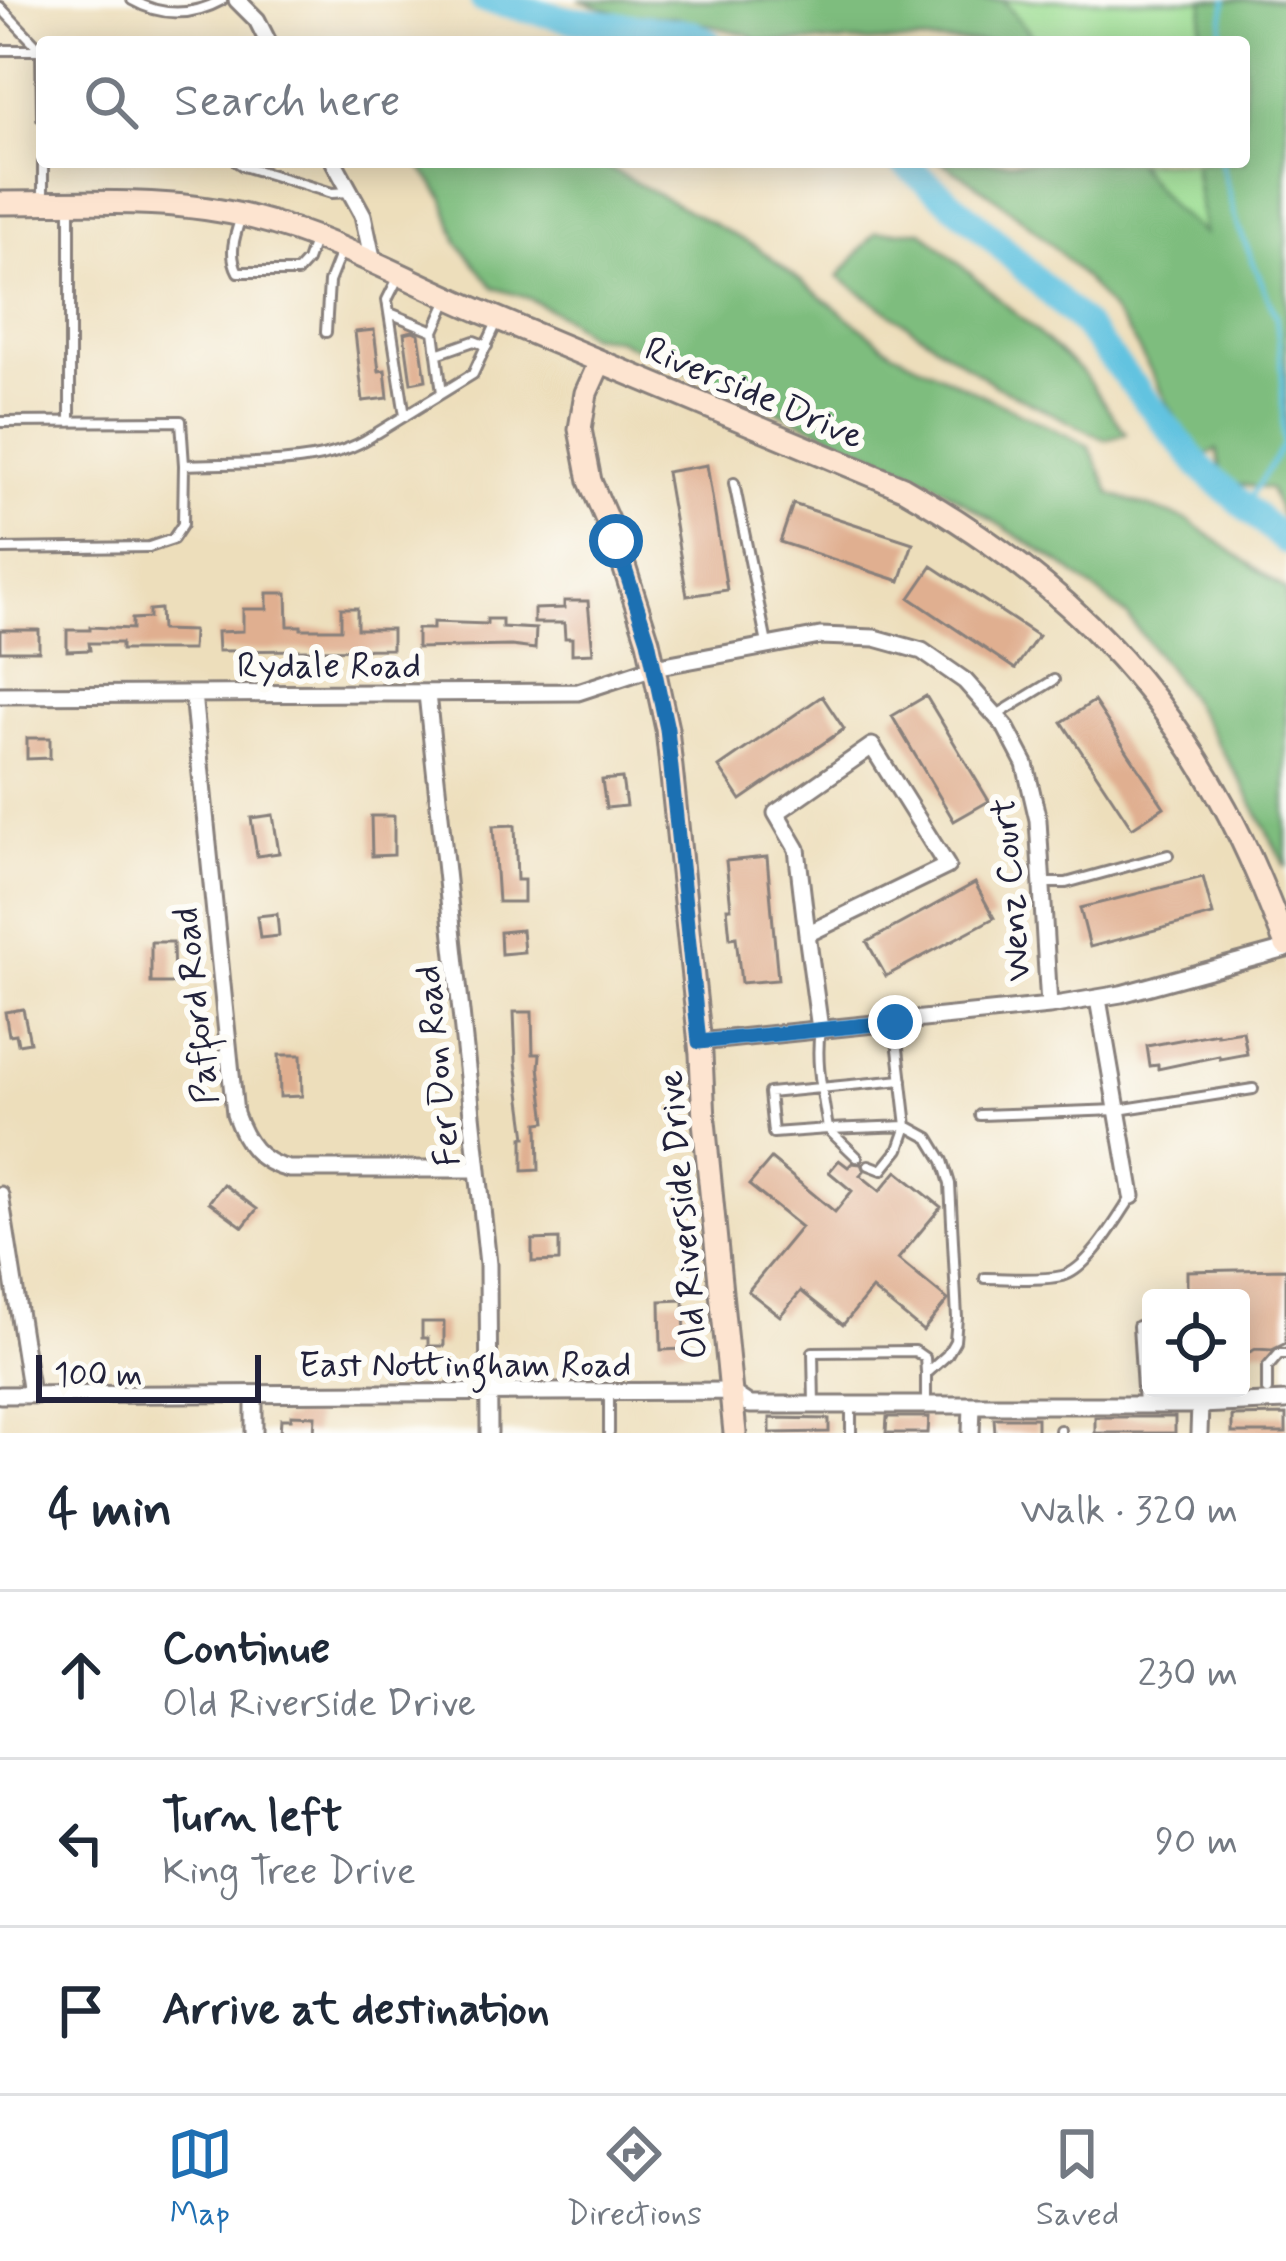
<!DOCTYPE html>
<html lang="en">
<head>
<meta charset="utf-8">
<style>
	:root { --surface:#fff; --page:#f6f6f7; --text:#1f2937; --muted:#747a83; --line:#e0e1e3; --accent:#1f6fb2 }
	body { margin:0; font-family:Mynerve,sans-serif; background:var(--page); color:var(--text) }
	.controls { position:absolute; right:36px; bottom:36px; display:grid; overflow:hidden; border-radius:12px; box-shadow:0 6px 30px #0003 }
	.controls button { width:108px; height:108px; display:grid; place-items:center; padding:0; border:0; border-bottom:3px solid var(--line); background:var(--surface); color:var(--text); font:60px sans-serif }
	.scale { position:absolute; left:36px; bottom:30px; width:225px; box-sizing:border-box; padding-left:12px; border:6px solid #22223b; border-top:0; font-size:33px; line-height:42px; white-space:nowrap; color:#22223b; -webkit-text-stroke:9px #fdfcf7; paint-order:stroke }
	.stop { position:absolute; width:36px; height:36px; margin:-27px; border:9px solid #1f6fb2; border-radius:50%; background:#fff }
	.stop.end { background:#1f6fb2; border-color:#fff; box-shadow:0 3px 12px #0008 }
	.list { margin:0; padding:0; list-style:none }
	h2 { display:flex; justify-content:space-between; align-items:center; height:156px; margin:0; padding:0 48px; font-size:51px }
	h2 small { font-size:39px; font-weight:400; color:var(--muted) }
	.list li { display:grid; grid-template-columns:78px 1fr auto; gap:36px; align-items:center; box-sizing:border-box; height:168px; padding:0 48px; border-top:3px solid var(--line) }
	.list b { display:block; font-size:45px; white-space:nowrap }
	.list p { margin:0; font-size:39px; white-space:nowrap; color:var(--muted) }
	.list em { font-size:39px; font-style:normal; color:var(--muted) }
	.icon { flex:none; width:66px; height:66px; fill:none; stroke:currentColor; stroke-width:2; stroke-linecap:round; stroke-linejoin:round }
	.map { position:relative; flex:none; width:1286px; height:1433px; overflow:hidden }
	.search { position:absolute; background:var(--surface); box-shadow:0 6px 30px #0003; left:36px; right:36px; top:36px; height:132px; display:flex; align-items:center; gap:30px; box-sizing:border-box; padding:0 42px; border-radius:12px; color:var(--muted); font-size:45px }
	.sheet { height:660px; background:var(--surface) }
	nav { display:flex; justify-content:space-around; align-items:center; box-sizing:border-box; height:168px; border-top:3px solid var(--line); background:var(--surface); font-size:33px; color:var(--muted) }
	nav a { display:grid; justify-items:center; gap:6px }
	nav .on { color:var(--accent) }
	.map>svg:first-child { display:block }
</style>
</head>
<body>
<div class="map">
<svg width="1286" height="1433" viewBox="0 0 1286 1433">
	<rect width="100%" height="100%" fill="#fdfcf7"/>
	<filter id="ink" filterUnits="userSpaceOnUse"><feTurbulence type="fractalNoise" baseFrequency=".00833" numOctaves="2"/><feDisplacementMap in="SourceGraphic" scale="24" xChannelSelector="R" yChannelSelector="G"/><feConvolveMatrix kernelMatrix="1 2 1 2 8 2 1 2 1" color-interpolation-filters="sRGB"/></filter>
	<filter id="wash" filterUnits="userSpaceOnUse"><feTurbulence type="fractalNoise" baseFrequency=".004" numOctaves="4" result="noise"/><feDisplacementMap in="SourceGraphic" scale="48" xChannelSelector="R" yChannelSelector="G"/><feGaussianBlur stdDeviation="2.7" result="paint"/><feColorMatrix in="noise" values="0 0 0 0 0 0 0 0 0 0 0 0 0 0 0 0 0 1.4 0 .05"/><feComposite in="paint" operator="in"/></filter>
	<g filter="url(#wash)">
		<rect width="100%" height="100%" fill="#eddebb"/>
		<path fill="#9ede94" stroke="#608068" stroke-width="3" d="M 995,0 L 1286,0 L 1286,333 L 1124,162 L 1244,162 L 1244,42 L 1029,42 Z"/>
		<path fill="#7ebd7e" stroke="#50705c" stroke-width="3" d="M 579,0 L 1003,0 L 1037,42 L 757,42 L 750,35 L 673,17 L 621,14 Z
			M 1204,0 L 1286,0 L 1286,525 L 1270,489 L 1223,482 L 1217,450 L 1192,462 L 1171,444 L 1178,421 C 1159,392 1147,359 1127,331 C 1078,263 1013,204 941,162 L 1135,162 L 1172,208 L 1204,234 L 1194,162 L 1244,162 L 1244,42 L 1199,42 Z
			M 417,162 L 597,162 L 758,248 L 893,352 L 1089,446 L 1111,494 L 1188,520 L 1286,590 L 1286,868 L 1243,785 L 1186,693 L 1127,615 L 1063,565 L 923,476 L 616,339 L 588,335 L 564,317 L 528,298 L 494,288 L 458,243 L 443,197 Z
			M 922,231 L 1082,372 L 1126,434 L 1106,440 L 995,385 L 838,277 L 876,232 Z"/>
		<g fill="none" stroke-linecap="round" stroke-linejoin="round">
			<path stroke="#62c3e0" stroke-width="4.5" d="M 1220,42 L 1226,0
				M 1221,162 L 1235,219 L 1276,316 L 1282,373 L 1283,445 L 1245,507"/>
			<path stroke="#62c3e0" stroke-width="27" d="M 483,0 L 573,20 L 691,33 L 708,42
				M 902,162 L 977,224 L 1082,323 L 1203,470 L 1286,542"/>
		</g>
		<g id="blocks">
			<path fill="#e0af90" d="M 374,330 L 379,371 L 385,370 L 388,398 L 363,401 L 355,332 Z
				M 413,331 L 419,334 L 426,380 L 411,383 L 404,333 Z
				M 707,465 L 727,590 L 687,596 L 666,472 Z
				M 793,504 L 913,543 L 900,581 L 780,542 Z
				M 932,566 L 1038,636 L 1015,669 L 910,598 Z
				M 267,593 L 287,593 L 288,626 L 301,626 L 301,629 L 341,629 L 341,608 L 357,608 L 357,629 L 392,629 L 392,649 L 218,651 L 217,632 L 243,631 L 243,609 L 267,609 Z
				M 564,601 L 588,601 L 593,653 L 572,654 L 572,638 L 565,638 L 564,623 L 534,623 L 534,609 L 564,608 Z
				M 160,609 L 161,630 L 193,631 L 192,650 L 121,650 L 121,643 L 89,643 L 90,650 L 67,651 L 67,630 L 90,630 L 90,627 L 132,629 L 132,619 L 149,618 L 149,610 Z
				M 487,619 L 502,619 L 502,627 L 536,629 L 535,649 L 511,646 L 417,648 L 417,629 L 433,629 L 433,622 L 487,624 Z
				M 0,630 L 39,630 L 39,651 L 0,651 Z
				M 822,696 L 844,729 L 741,800 L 719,767 Z
				M 926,696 L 989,801 L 954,821 L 892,716 Z
				M 1094,701 L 1164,807 L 1132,828 L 1062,722 Z
				M 27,738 L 50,738 L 50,758 L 27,759 Z
				M 622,778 L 626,806 L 606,808 L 602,780 Z
				M 273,815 L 279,853 L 257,856 L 251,818 Z
				M 371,816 L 394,816 L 394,855 L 372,856 Z
				M 515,825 L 517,880 L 524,880 L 524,902 L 498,902 L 493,826 Z
				M 767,857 L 778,980 L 741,983 L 736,937 L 730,938 L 727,908 L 731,908 L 726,861 Z
				M 1203,877 L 1213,915 L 1090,947 L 1080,908 Z
				M 975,883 L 994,918 L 886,976 L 867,942 Z
				M 277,914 L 279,936 L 260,938 L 257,916 Z
				M 522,930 L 524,952 L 501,954 L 500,932 Z
				M 151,942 L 173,942 L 174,983 L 151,983 Z
				M 23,1009 L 30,1042 L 18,1044 L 16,1034 L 9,1035 L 5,1012 Z
				M 514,1012 L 532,1012 L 533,1054 L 540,1054 L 539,1067 L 546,1122 L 538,1123 L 539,1170 L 523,1171 L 523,1137 L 526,1137 L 516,1062 Z
				M 1243,1031 L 1247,1054 L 1220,1059 L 1219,1056 L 1158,1069 L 1158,1065 L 1150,1066 L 1147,1046 L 1217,1033 L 1217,1035 Z
				M 279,1055 L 301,1055 L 302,1096 L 280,1097 Z
				M 771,1159 L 835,1212 L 852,1191 L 829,1172 L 839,1160 L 848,1167 L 852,1163 L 861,1164 L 864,1171 L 860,1175 L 880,1191 L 897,1171 L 941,1207 L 898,1259 L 948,1300 L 923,1331 L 872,1289 L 843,1325 L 801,1291 L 780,1316 L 748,1291 L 801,1227 L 749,1185 Z
				M 223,1184 L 257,1209 L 243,1227 L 209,1202 Z
				M 559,1239 L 559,1261 L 532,1262 L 532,1240 Z
				M 1286,1269 L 1286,1343 L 1272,1350 L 1256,1349 L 1241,1356 L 1241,1298 L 1187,1298 L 1187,1271 Z
				M 684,1300 L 685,1349 L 661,1350 L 660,1301 Z
				M 422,1322 L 444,1322 L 444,1346 L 428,1346 L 428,1338 L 422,1338 Z
				M 291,1415 L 315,1416 L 314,1433 L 280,1433 L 281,1419 L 291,1419 Z
				M 1286,1415 L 1286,1433 L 1232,1433 L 1232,1416 Z
				M 887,1417 L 929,1417 L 928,1433 L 886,1433 Z
				M 1095,1417 L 1175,1417 L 1175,1433 L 1095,1433 Z
				M 770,1418 L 829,1419 L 829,1432 L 770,1433 Z
				M 994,1418 L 1037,1418 L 1037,1433 L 995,1433 Z"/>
		</g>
	</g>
	<g filter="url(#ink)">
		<use href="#blocks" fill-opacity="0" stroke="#88807b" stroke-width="3"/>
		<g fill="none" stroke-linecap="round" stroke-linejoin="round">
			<g stroke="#88807b" stroke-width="14">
				<path id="lane" d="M 132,0 C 162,17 193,16 222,0
					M 0,7 L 41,50 L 42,118
					M 0,50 L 40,50
					M 43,162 L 43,202
					M 237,162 L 243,166 L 332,193 L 349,192
					M 70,207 L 70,422
					M 241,217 C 235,235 228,254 238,272 L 297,272 L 307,261 L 314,241
					M 398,278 L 387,300 L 405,416
					M 390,313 L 434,331
					M 326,332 L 329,282 L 342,249
					M 437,354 L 474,341 L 487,346
					M 442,393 L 434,331 L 447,302
					M 0,422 L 181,421 L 184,465 L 183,524 L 173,539 L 149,547 L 0,549
					M 377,433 L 473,374 L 498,320
					M 184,465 C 242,462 323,469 372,436
					M 734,483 L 767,644
					M 997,715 L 1054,680
					M 1044,883 L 1066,883 L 1168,855
					M 820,1030 C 815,1063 823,1095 828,1129 L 773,1133 L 769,1093 L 902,1080
					M 980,1115 L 1118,1110 L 1253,1089
					M 857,1157 L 828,1129 L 907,1126 L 929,1138 L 943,1161 L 950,1184 L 957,1318 L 955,1341 L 947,1355 L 926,1374 L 926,1405
					M 869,1165 L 882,1170 L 899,1149 L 907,1126 L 895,1023
					M 985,1278 C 1009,1278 1038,1281 1062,1276 C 1087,1271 1117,1219 1131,1198
					M 1267,1390 L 1267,1368 L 1279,1354 L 1286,1354
					M 609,1393 L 609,1433
					M 814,1405 L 813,1352 L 915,1351 L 925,1358 L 926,1372
					M 1143,1405 L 1138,1326 L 1148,1326 L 1151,1335
					M 1060,1430 L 1060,1433
					M 851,1433 L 851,1405"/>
			</g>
			<g stroke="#88807b" stroke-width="21">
				<path id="street" d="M 237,0 L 257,20 L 268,42
					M 334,162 L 363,215 L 373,262
					M 193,694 L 235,1114 C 245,1142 258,1162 289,1169 L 477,1169
					M 427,694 L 488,1264 L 489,1433
					M 0,695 L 578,692 L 654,667 L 820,636 L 875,638 L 922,651 L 965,681 L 1005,726 L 1025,764 L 1038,820 L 1049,1006
					M 872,746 L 947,866 L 807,934 L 797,849 L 776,813 Z
					M 807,934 L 820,1029
					M 1098,999 L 1132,1196
					M 699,1042 L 1049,1006 L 1121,994 L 1286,949
					M 0,1195 L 31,1394
					M 0,1395 L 729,1391 L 750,1405 L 1200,1405 L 1286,1401
					M 254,1433 L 254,1394
					M 971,1433 L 972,1406
					M 1199,1433 L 1200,1405"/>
			</g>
			<g stroke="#88807b" stroke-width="27">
				<path id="secondary" d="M 0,203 C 84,203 172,197 254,218 C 334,238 407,280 482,312 C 622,371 762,430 903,488 C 1045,569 1148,664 1226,809 C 1250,853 1268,899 1286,945
					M 600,362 L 586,393 L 580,429 L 590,481 L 616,541 L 648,641 L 667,729 L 701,1054 L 704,1121 L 735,1433"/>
			</g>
			<use href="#lane" stroke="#fff" stroke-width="8"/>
			<use href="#street" stroke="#fff" stroke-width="15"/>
			<use href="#secondary" stroke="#fde4d0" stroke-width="21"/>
		</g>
	</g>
	<g fill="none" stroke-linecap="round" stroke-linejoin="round" filter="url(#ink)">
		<path stroke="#1f6fb2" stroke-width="15" d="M 616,541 L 648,640 L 667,729 L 699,1042 L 895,1022"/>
	</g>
	<g text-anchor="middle" stroke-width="12" stroke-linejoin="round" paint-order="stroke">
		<g font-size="36" fill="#22223b" stroke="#fdfcf7">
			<text transform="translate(755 391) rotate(23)" y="13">Riverside Drive</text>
			<text x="329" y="677">Rydale Road</text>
			<text transform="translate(1009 890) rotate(-95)" y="13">Wenz Court</text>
			<text transform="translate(194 1006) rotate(-96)" y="13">Pafford Road</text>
			<text transform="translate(436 1066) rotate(-96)" y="13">Fer Don Road</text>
			<text transform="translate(681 1215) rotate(-95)" y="13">Old Riverside Drive</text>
			<text x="465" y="1376">East Nottingham Road</text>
		</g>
	</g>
</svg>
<div class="controls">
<button><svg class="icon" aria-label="locate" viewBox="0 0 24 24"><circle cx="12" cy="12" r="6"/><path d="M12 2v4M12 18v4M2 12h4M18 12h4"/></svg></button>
</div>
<div class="scale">100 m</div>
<div class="stop" style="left:616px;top:541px"></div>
<div class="stop end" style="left:895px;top:1022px"></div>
<div class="search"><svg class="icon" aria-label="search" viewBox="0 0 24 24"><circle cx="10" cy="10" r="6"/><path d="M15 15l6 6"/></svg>Search here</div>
</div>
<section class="sheet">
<h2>4 min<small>Walk · 320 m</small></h2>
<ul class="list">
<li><svg class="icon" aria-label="ahead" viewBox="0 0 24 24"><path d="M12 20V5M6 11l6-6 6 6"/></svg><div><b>Continue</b><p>Old Riverside Drive</p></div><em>230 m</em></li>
<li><svg class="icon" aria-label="left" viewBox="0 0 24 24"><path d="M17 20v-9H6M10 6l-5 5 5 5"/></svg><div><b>Turn left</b><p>King Tree Drive</p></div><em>90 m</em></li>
<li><svg class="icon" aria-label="arrive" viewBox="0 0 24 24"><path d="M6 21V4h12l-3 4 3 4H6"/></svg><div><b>Arrive at destination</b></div></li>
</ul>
</section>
<nav>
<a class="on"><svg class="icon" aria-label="map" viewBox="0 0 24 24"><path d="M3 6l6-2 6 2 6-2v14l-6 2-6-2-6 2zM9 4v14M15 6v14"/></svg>Map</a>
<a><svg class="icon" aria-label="directions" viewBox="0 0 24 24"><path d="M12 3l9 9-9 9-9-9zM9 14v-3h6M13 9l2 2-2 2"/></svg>Directions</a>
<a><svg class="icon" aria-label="saved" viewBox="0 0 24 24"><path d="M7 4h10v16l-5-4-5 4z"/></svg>Saved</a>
</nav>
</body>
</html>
